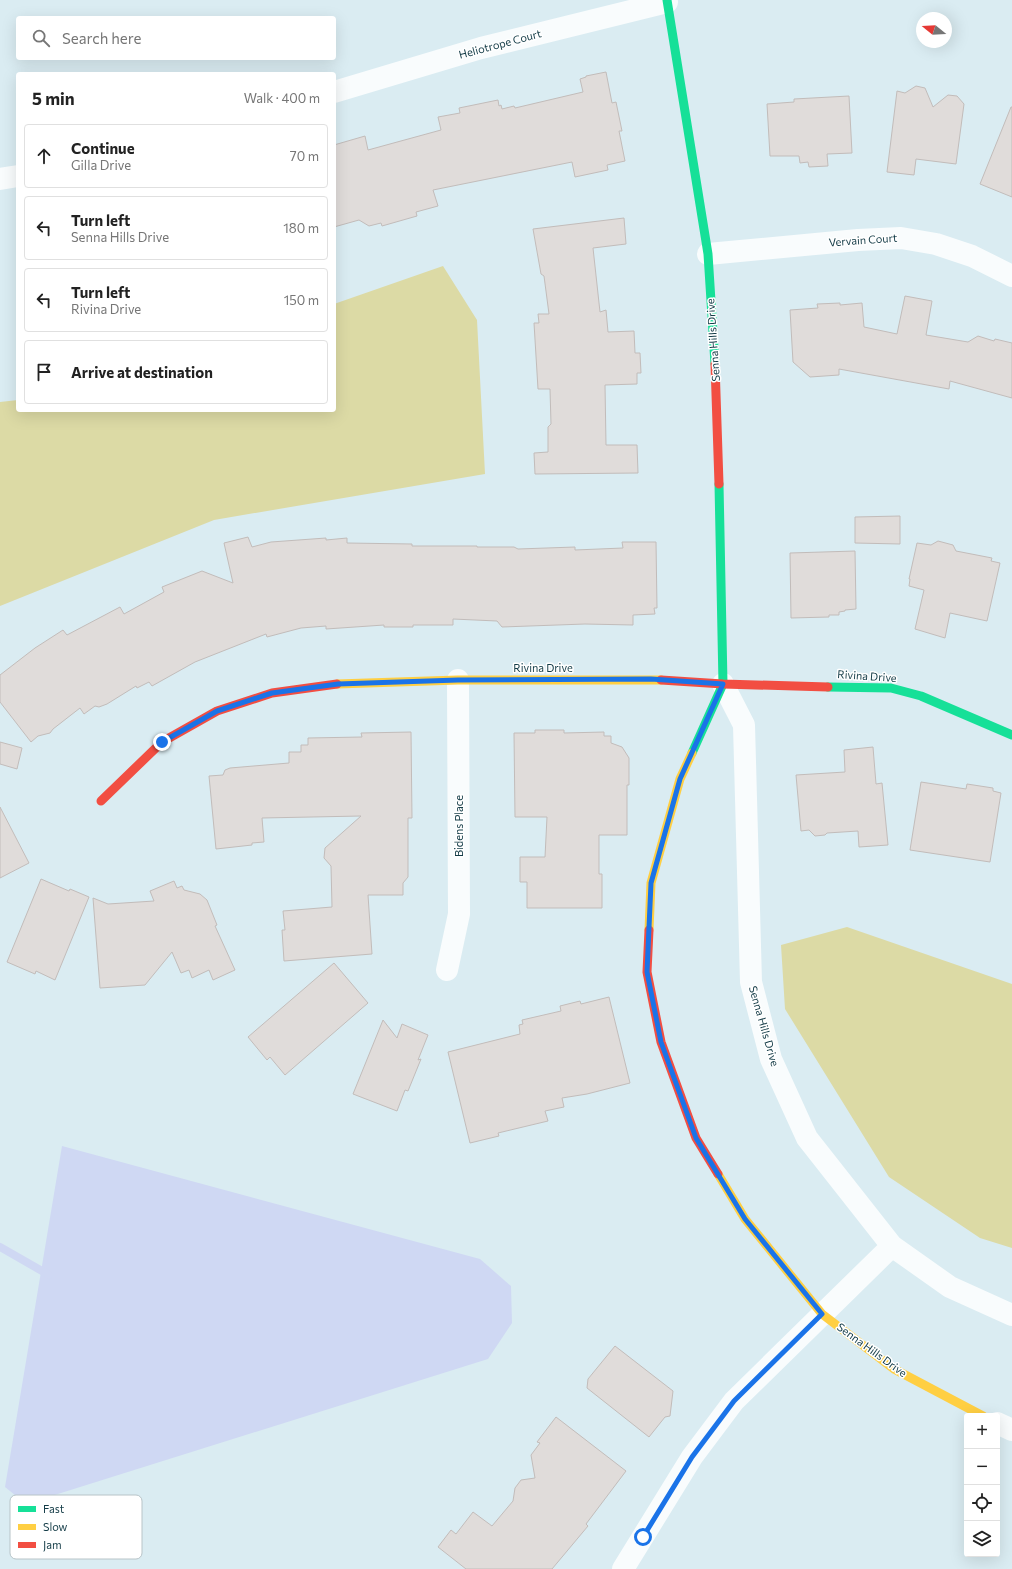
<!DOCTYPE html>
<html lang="en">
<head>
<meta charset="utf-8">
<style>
	:root { --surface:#fff; --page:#f2f2f2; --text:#222; --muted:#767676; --line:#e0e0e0 }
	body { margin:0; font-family:Commissioner,sans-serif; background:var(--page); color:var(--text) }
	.controls { position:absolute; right:12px; bottom:12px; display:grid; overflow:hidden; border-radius:4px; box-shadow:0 4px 16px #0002 }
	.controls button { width:36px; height:36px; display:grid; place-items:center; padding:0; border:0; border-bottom:1px solid var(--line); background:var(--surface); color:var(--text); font:20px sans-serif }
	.compass { position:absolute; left:916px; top:12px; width:36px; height:36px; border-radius:50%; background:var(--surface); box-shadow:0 4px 16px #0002; rotate:288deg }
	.stop { position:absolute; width:12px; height:12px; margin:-9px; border:3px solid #1a73e8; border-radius:50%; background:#fff }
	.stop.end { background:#1a73e8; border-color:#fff; box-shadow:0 1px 4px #0008 }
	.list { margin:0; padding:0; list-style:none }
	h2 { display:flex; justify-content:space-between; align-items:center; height:52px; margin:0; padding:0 16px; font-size:17px }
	h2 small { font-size:13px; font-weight:400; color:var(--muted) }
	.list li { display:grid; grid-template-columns:26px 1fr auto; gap:12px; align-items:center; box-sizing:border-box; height:64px; margin:0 8px 8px; padding:0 8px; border:1px solid var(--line); border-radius:4px }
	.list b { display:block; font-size:15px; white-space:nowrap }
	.list p { margin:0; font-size:13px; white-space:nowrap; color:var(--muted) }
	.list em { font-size:13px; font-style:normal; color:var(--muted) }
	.icon { flex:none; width:22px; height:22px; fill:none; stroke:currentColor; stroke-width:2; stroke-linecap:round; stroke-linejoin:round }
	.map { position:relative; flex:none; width:1012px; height:1569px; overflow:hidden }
	.search { position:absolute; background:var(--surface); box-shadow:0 4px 16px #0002; left:16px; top:16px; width:320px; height:44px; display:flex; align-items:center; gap:10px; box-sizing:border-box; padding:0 14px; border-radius:4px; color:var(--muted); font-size:15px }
	.panel { position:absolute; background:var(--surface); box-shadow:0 4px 16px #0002; left:16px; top:72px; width:320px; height:340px; border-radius:4px }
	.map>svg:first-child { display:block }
</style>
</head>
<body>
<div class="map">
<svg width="1012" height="1569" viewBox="0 0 1012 1569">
	<rect width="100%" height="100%" fill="#daecf2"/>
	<path fill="#dcdaa5" d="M 443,266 L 477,320 L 485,474 L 214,520 L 0,606 L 0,402 L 18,400 L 18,410 L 334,410 L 334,304 Z
		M 847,927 L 1012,984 L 1012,1248 L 980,1238 L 889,1177 L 785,1009 L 781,945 Z"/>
	<path fill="#cfd8f3" d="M 62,1146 L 480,1259 L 511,1286 L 512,1323 L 488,1359 L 26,1504 L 5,1487 Z"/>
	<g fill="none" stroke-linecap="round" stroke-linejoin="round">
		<path stroke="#cfd8f3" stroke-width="8" d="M 0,1247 L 49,1275"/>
	</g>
	<path fill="#e0dcda" stroke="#c2bcba" d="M 606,72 L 612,103 L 616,102 L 622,131 L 619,131 L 625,161 L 607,165 L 608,170 L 575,177 L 572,162 L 433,190 L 438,206 L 416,212 L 417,216 L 382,226 L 381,223 L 369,226 L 359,220 L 334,227 L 334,145 L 365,136 L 368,150 L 441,130 L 438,117 L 460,113 L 459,108 L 498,100 L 499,106 L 501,105 L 502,109 L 514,106 L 515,108 L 583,92 L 580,79 L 586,77 L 586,76 Z
		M 916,86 L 925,88 L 933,107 L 948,95 L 957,96 L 964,104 L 956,164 L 916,159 L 914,175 L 887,172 L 897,91 L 905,93 Z
		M 849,96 L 852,153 L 827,154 L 828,166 L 809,167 L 808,162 L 800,163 L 799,156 L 770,156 L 767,104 L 794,102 L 794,99 Z
		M 1011,107 L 1012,107 L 1012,197 L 980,184 Z
		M 624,218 L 626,244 L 593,248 L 600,312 L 606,310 L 608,332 L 634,331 L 635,353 L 640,353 L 641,373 L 637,373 L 637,384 L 605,385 L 606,445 L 637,445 L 638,473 L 535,474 L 534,453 L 548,452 L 548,427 L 551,424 L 550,389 L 538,389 L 534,323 L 539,323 L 538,314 L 549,314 L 544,276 L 541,274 L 533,229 Z
		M 905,296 L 932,301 L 926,335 L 968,342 L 978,336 L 994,341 L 995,339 L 1012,343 L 1012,398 L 950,381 L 949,389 L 839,369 L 839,375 L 810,377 L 793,362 L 790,310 L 818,308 L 817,304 L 840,303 L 840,305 L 862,303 L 864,327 L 897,334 Z
		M 900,516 L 900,544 L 855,543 L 855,517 Z
		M 248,537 L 252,547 L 271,542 L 326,538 L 326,540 L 347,538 L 347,543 L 412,544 L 412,546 L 477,546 L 477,547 L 514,547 L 518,549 L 575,547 L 575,550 L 623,548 L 622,542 L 656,542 L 657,608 L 654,608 L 655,614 L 633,615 L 633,625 L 585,624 L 502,627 L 497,621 L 453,619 L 453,625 L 413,625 L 413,627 L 384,627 L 384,625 L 326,629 L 326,626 L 301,628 L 267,637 L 266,634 L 195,662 L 152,686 L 149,682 L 137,688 L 136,686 L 107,704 L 99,707 L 95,706 L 84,714 L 80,708 L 53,729 L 50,733 L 38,736 L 31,742 L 0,702 L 0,675 L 35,648 L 63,630 L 67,635 L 120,607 L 124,614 L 164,592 L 162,587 L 202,571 L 233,583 L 224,543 Z
		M 938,541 L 953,545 L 956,551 L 992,558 L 991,561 L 1000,563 L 987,621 L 950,613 L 945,638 L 915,629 L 924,590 L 909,586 L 910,579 L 909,579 L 917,543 L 931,545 Z
		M 855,551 L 856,609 L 845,610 L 845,611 L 839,612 L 839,615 L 829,615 L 829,617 L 791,618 L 790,553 Z
		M 535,730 L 564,730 L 564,733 L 604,732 L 604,736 L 611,736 L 611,743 L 622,747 L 629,758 L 629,785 L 627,785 L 627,835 L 599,835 L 599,874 L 602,874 L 602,908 L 527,908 L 527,882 L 520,882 L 520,857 L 545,857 L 547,817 L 515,817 L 514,733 L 535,733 Z
		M 411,732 L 412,818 L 408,818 L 408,877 L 403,883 L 403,895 L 368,895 L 372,954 L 284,961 L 282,930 L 285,930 L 283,911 L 332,907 L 331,866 L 324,858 L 325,848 L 361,816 L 262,818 L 264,842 L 252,843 L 252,845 L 216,849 L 209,776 L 223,775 L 225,770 L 230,768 L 289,763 L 289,752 L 301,752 L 301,745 L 308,745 L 308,738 L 362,737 L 361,733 Z
		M 0,742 L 22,748 L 17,769 L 0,764 Z
		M 873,747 L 876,784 L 882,783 L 888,845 L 859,847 L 858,831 L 827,833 L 825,835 L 815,836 L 809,830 L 801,831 L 796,775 L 845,772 L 844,750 Z
		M 921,782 L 966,789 L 967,784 L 993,788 L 993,791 L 1001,793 L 990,862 L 910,850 Z
		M 0,807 L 29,863 L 0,878 Z
		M 41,879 L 69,891 L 70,889 L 89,897 L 55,980 L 36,971 L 35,974 L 7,962 Z
		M 174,881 L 177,888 L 182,886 L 184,890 L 200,894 L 207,900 L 217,925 L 215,926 L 235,970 L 213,980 L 209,970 L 192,978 L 189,970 L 181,973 L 172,952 L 145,985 L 100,988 L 93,898 L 108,904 L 154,901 L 150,891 Z
		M 334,963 L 368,1003 L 285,1075 L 270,1057 L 267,1060 L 248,1037 Z
		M 609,997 L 630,1083 L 587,1094 L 562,1098 L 564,1107 L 545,1111 L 548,1121 L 498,1133 L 499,1136 L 470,1143 L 448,1052 L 520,1034 L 519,1025 L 523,1024 L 522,1020 L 561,1011 L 560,1006 L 580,1001 L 581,1004 Z
		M 383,1020 L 397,1038 L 402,1024 L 428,1035 L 418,1060 L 421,1059 L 408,1091 L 405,1090 L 397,1111 L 353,1094 Z
		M 615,1346 L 673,1391 L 670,1416 L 665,1417 L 649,1437 L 587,1388 L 588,1379 Z
		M 556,1417 L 626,1471 L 586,1524 L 588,1526 L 552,1569 L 466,1569 L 438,1547 L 451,1530 L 456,1534 L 473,1512 L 492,1526 L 513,1501 L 515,1488 L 521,1480 L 535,1478 L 531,1455 L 540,1443 L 537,1442 Z"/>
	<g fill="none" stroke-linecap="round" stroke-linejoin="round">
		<path stroke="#f9fcfd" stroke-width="22" d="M 334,92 L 481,48 L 667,2
			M 0,179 L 18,176
			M 708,254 L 858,240 L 901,238 L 936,244 L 972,256 L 1012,276
			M 723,684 L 744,725 L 751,982 L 771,1059 L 807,1138 L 892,1246 L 950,1287 L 1012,1315
			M 447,970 L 459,914 L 458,680
			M 997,1423 L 1012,1430
			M 623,1569 L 692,1457 L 734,1401 L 892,1246"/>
		<path stroke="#16e098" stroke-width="9" d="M 667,0 L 708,254 L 715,364
			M 828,687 L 891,688 L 921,696 L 1012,735
			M 692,753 L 723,684 L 719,484"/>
		<path stroke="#ffcf43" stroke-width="9" d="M 337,684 L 458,680 L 661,680
			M 649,930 L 651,883 L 680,779 L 692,753
			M 718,1174 L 745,1219 L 822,1314 L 894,1369 L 983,1416"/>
		<path stroke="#f24e42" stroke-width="9" d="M 715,364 L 719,484
			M 661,680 L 723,684 L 828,687
			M 101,801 L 162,742 L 217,711 L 272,693 L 337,684
			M 649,930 L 647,972 L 661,1042 L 696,1138 L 718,1174"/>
	</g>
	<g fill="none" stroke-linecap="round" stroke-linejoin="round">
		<path stroke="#1a73e8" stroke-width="5" d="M 162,742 L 217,711 L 272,693 L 338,684 L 458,680 L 651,679 L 723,684 L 680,779 L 651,883 L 647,972 L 661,1042 L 696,1138 L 745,1219 L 822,1314 L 734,1401 L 692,1457 L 643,1537"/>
	</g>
	<g text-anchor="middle" stroke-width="3" stroke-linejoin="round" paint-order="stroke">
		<g font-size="11" fill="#143c47" stroke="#fff">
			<text transform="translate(500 44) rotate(-15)" y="4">Heliotrope Court</text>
			<text transform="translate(863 240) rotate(-4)" y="4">Vervain Court</text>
			<text transform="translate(713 340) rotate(-94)" y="4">Senna Hills Drive</text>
			<text x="543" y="672">Rivina Drive</text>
			<text transform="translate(867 676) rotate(4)" y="4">Rivina Drive</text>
			<text transform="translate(459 826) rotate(-90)" y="4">Bidens Place</text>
			<text transform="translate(764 1026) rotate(74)" y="4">Senna Hills Drive</text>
			<text transform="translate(872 1350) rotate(36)" y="4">Senna Hills Drive</text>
		</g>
	</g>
	<rect x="10" y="1495" width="132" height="64" rx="6" fill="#fff" stroke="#b8c4c8" stroke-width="1"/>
	<rect x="18" y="1506" width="18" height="6" fill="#16e098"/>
	<rect x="18" y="1524" width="18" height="6" fill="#ffcf43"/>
	<rect x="18" y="1542" width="18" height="6" fill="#f24e42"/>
	<g font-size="11" fill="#143c47">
		<text x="43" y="1513">Fast</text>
		<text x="43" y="1531">Slow</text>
		<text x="43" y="1549">Jam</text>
	</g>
</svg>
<div class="controls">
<button>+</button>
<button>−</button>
<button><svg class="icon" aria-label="locate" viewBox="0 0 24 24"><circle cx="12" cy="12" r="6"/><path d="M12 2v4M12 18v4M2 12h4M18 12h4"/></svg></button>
<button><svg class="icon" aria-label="layers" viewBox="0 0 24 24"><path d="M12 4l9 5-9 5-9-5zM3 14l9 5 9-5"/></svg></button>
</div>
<svg class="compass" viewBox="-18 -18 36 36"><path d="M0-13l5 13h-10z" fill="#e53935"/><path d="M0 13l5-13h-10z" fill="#767676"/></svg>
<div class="stop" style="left:643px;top:1537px"></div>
<div class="stop end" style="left:162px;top:742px"></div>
<div class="search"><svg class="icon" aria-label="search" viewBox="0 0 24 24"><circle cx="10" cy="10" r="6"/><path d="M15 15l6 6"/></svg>Search here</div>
<section class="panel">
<h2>5 min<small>Walk · 400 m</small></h2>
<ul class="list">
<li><svg class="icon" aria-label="ahead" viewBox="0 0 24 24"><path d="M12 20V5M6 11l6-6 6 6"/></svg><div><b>Continue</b><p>Gilla Drive</p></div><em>70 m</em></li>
<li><svg class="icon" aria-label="left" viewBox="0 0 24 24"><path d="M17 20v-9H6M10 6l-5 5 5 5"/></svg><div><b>Turn left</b><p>Senna Hills Drive</p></div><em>180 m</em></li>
<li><svg class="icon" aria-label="left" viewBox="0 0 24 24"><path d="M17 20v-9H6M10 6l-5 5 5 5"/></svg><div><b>Turn left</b><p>Rivina Drive</p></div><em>150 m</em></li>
<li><svg class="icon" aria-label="arrive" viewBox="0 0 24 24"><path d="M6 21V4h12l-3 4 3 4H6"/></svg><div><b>Arrive at destination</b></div></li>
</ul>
</section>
</div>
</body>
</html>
